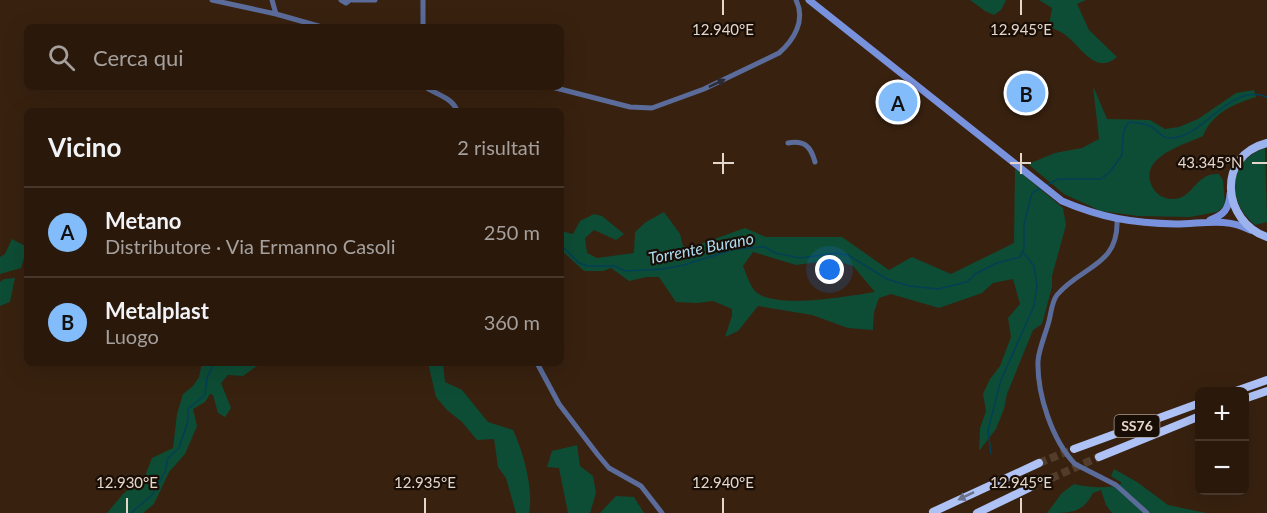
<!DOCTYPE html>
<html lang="it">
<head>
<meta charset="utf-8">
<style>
	:root { --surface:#2a190b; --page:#322214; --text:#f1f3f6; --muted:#a5a09d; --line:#46382c; --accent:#82bcfa }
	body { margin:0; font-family:Lato,sans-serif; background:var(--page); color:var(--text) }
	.controls { position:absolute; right:18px; bottom:18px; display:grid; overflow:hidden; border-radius:9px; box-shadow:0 6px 24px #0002 }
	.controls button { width:54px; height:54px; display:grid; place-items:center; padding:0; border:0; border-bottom:2px solid var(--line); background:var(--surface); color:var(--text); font:30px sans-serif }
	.you { position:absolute; left:830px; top:270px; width:21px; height:21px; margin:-15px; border:4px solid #fff; border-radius:50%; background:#1a73e8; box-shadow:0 0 0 9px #1a73e833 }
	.badge { display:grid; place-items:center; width:39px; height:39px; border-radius:50%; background:var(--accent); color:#111; font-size:20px; font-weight:700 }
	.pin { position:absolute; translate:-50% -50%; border:3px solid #fff; box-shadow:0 2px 6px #0006 }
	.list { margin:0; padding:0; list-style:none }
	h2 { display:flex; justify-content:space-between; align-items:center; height:78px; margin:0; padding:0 24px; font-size:26px }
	h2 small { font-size:20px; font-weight:400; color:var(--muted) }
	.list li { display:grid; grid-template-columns:39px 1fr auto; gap:18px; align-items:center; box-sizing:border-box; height:90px; padding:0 24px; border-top:2px solid var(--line) }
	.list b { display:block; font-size:22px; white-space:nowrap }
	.list p { margin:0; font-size:20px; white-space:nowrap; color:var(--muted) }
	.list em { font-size:20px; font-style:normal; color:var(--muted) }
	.icon { flex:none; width:33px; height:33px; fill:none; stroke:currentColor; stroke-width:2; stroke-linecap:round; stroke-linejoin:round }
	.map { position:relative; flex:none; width:1267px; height:513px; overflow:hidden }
	.search { position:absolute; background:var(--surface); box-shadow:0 6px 24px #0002; left:24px; top:24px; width:540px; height:66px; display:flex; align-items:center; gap:15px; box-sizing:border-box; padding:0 21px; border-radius:9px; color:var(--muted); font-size:22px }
	.panel { position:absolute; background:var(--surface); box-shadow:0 6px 24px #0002; left:24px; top:108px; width:540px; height:258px; border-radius:9px }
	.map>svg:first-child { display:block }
</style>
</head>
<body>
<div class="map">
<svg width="1267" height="513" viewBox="0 0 1267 513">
	<rect width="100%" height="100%" fill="#38210f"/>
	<path fill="#0e4d35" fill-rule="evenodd" d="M 970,0 L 1006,0 L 1001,10 L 994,15 L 985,11 Z
		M 1039,0 L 1086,0 L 1077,4 L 1089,30 L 1117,57 C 1098,74 1084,52 1070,39 C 1065,33 1056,30 1049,26 L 1052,8 Z
		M 1093,86 L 1107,119 L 1150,120 L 1165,129 L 1179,127 L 1198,119 L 1236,93 L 1254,90 L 1256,97 C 1234,104 1212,113 1203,136 C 1183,145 1136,158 1153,188 C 1157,195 1164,199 1172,199 C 1193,200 1195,172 1219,174 L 1223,180 L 1225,205 L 1217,212 L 1190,217 L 1138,216 L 1101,211 L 1064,194 L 1028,164 L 1055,153 L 1082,148 L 1099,139 Z
		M 1265,148 L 1267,222 L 1255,225 C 1226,201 1228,161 1265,148 Z
		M 1015,168 L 1063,208 L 1066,225 L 1052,276 L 1052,287 L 1042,324 L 1033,330 L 1007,394 L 1004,409 L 996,429 L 979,451 L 980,428 L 986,411 L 983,394 L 990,379 L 1000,366 L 1011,337 L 1008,318 L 1020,304 L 1013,279 L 993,283 L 982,293 L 939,308 L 891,294 L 879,298 L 874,312 L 873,330 L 848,328 L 812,315 L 758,306 L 738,331 L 725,337 L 732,316 L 732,309 L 713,301 L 697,303 L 676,302 L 659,277 L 647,277 L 629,281 L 611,268 L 603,271 L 584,271 L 561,250 L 561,231 L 573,234 L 580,221 L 594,214 L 602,216 L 624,234 L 616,240 L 594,230 L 585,238 L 587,253 L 597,258 L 634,253 L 635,232 L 646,222 L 664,212 L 680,234 L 683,246 L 689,248 L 745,228 L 766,237 L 842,237 L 889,270 L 912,257 L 951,274 L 1014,243 ZM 753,252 L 796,265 L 834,260 L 853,266 L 875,292 C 850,296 773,310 755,291 C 750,286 746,273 743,266 Z
		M 12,239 L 27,247 L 27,258 L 24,258 L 21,268 L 0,274 L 0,257 L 5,254 Z
		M 15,278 L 10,302 L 0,306 L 0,282 L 4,279 Z
		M 202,363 L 261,363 L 243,376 L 228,375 L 221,383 L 231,408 L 225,417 L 218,413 L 213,395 L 210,394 L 205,402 L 193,409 L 197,426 L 185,454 L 169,472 L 154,504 L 143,513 L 107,513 L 123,494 L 145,476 L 152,458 L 173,448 L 177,414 L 183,394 L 193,386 L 199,377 Z
		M 428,363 L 443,363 L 445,382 L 462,390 L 488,422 L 513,430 C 523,451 534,490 529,513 L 516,513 L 506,478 L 498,467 L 494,439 L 477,440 L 462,422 L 447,410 L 436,397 Z
		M 577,445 L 580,466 L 593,476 L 596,493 L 590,513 L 568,513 L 559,468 L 547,467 L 552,451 Z
		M 1114,469 L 1137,482 L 1168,505 L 1206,513 L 1112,513 L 1106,505 L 1101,490 L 1093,493 C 1083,513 1070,513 1047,513 L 1062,493 L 1074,484 C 1085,487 1113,490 1122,483 L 1111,476 Z
		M 616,496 L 634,497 L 644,513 L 600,513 Z"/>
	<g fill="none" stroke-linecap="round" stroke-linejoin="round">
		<path stroke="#033f55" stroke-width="1.5" d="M 1045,186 L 1058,179 L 1101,179 L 1110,172 L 1122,155 L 1123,135 L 1125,128 L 1129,122 C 1137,123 1145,123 1152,127 C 1159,132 1163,139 1172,138 C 1204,137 1230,82 1267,97
			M 561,245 L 579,263 L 588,266 L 614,266 L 626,271 L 663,269 L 684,265 L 735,249 L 765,247 L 775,253 L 800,258 L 836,253 L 848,255 L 887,279 L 909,286 L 938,289 L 967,282 L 975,274 L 997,263 L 1020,257 L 1024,248 L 1024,224 L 1032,193 L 1041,188
			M 991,454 L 988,430 L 1001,380 L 1034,306 L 1037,286 L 1034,266 L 1023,252
			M 131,513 L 152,495 L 165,472 L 168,458 L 179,448 L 188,421 L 188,409 L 205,395 L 207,378 L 214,363"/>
		<path stroke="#523c2b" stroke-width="8" stroke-dasharray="8 4" stroke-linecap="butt" d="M 1039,463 L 1074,449
			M 1029,488 L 1099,457"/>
		<path stroke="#5b6c9b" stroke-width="5" d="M 212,0 L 276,14 L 322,27
			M 272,0 L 276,14
			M 341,0 L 346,3 L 350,0
			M 353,0 L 375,0
			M 423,0 L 423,27
			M 425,87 C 436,94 453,98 457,111
			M 552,87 L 630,107 L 652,108 L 704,89 L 779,53 C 794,40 806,20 796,0
			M 788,143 C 805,140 811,147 815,162
			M 1117,220 C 1119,266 1081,266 1057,295 C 1052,301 1051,313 1049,321 C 1046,333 1039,348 1038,361 C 1037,394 1052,440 1075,464 L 1116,485 L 1147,513
			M 537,363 L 559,404 L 598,455 L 609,468 L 641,486 L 662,513"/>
		<path stroke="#7892dd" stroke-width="7" d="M 809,0 L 1062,201 C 1102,218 1132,223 1176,224 C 1202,224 1226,217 1250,230
			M 1210,220 C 1224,215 1229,209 1230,194"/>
		<path stroke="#9db3ed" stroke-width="8" d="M 1267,143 C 1215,156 1223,222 1267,237"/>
		<path stroke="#aec2f6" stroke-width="8" d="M 1233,392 L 1267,380
			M 1244,399 L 1267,391
			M 1074,449 L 1200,403
			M 1099,457 L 1200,416
			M 933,512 L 1039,463
			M 977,513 L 1029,488"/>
	</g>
	<defs><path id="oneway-solid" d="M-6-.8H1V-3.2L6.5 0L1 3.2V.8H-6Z" transform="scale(1.5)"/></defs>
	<use fill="#2c2a33" href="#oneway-solid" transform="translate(717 83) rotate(-25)"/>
	<use fill="#6a718a" href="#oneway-solid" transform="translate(966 496) rotate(154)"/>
	<path fill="none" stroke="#e5d6cb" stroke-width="2" d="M 723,0 L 723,15M 1021,0 L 1021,15M 723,153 L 723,174M 1021,153 L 1021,174M 713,163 L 734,163M 1010,163 L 1031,163M 1252,163 L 1267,163M 127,498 L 127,513M 425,498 L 425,513M 723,498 L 723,513M 1021,498 L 1021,513"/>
	<g text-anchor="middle" stroke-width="4.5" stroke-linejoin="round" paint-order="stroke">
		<rect fill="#180e06" stroke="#a89a90" stroke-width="1.5" x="1114.5" y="415" width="45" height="22" rx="4.5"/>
		<g font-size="14" font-weight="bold" fill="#e5d6cb">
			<text x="1137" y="431">SS76</text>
		</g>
		<g font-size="16" font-style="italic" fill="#addbf1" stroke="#180e06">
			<text transform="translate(701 248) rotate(-11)" y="6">Torrente Burano</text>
		</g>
	</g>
	<g font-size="15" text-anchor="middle" fill="#e5d6cb" stroke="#180e06" stroke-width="4.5" stroke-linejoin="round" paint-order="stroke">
		<text x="723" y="35">12.940°E</text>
		<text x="1021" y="35">12.945°E</text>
		<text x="1210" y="168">43.345°N</text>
		<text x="127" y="488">12.930°E</text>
		<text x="425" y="488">12.935°E</text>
		<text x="723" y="488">12.940°E</text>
		<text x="1021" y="488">12.945°E</text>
	</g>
</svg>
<div class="controls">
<button>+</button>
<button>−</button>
</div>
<div class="you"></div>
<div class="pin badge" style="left:898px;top:102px">A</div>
<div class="pin badge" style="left:1026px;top:93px">B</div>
<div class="search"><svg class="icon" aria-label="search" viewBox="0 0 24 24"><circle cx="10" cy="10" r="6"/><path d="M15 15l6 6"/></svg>Cerca qui</div>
<section class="panel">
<h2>Vicino<small>2 risultati</small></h2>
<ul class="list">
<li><span class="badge">A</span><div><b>Metano</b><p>Distributore · Via Ermanno Casoli</p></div><em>250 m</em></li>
<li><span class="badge">B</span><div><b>Metalplast</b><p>Luogo</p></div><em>360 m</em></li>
</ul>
</section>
</div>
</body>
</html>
